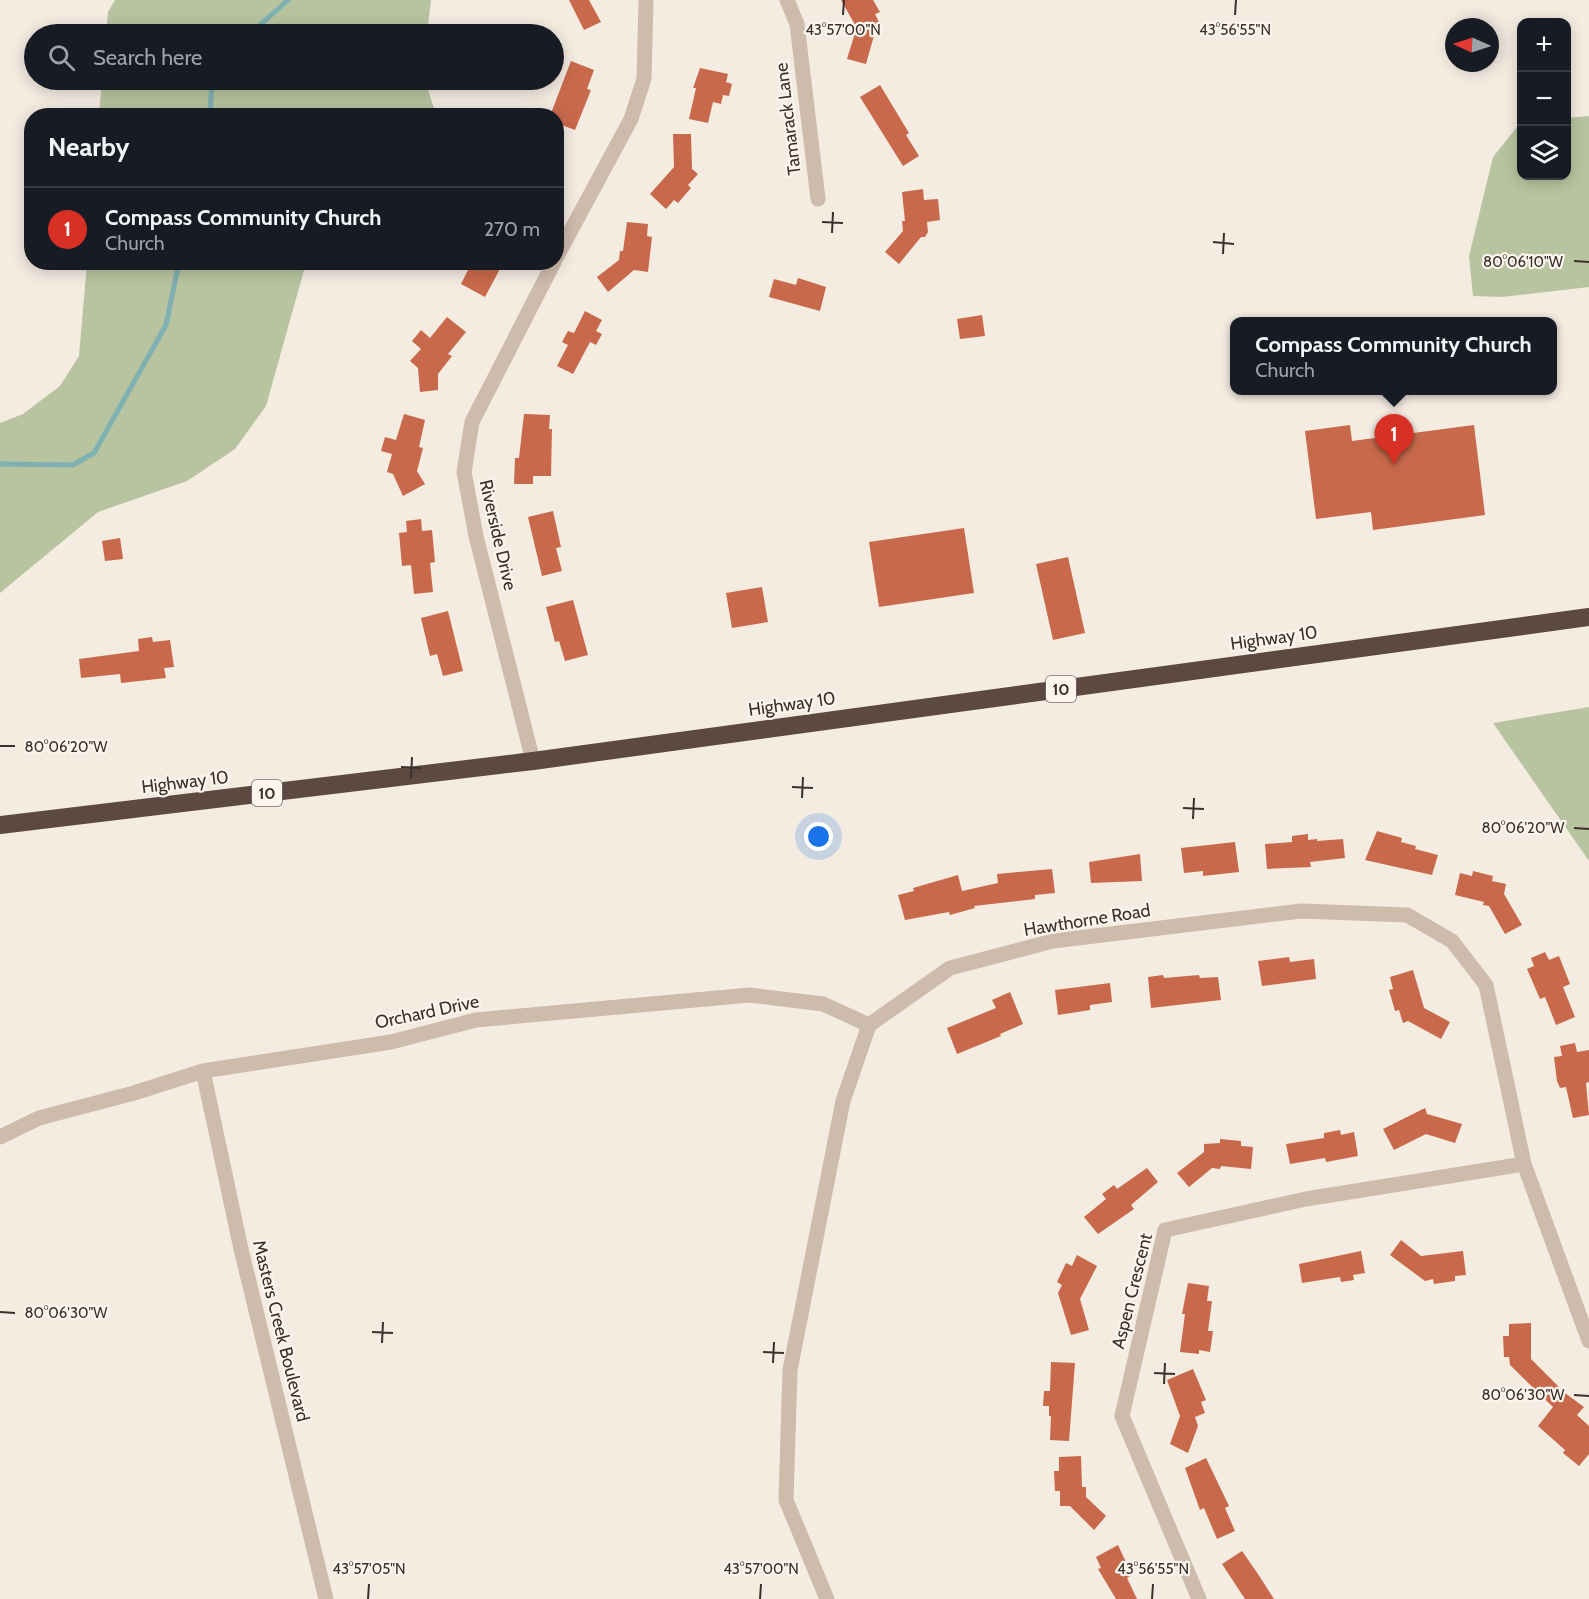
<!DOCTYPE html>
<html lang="en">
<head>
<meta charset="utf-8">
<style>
	:root { --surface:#171b24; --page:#20242c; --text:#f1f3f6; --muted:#9ea1a6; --line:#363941; --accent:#d93025 }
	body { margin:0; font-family:Cabin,sans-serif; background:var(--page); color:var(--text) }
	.controls { position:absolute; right:18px; top:18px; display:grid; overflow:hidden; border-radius:12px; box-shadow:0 3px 15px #0003 }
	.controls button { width:54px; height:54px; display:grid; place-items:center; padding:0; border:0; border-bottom:2px solid var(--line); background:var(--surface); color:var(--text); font:30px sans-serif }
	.compass { position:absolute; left:1445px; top:18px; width:54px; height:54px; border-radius:50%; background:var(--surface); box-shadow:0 3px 15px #0003; rotate:273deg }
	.you { position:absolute; left:819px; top:837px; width:21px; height:21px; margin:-15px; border:4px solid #fff; border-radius:50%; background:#1a73e8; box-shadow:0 0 0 9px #1a73e833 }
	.badge { display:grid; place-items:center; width:39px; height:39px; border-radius:50%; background:var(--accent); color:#fff; font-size:20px; font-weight:700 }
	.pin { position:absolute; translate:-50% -50px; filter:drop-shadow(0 2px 3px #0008) }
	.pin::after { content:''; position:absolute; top:32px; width:21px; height:18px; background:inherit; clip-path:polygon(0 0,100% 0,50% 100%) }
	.popup { position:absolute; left:1230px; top:317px; width:327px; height:78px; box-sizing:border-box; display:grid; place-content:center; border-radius:12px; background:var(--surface); filter:drop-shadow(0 2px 4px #0005); font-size:20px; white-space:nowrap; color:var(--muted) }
	.popup b { font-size:22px; color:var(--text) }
	.popup::after { content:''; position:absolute; left:50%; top:100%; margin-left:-12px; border:12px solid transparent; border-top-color:var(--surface) }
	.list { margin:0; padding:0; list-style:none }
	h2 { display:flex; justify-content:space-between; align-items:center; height:78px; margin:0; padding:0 24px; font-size:26px }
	h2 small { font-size:20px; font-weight:400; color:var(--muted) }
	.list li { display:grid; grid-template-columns:39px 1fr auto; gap:18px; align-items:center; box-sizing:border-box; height:84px; padding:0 24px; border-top:2px solid var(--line) }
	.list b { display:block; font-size:22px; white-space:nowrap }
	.list p { margin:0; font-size:20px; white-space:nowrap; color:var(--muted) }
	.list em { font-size:20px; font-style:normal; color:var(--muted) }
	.icon { flex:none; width:33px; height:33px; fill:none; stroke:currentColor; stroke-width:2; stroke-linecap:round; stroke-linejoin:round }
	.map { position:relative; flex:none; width:1589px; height:1599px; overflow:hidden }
	.search { position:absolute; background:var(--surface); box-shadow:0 3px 15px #0003; left:24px; top:24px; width:540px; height:66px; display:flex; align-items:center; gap:15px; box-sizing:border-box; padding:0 21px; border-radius:33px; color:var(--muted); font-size:22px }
	.panel { position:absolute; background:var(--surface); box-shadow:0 3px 15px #0003; left:24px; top:108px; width:540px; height:162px; border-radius:24px }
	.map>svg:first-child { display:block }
</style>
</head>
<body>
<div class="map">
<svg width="1589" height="1599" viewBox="0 0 1589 1599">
	<rect width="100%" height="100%" fill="#f4ebe1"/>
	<path fill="#b8c4a0" d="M 115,0 L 431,0 L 427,34 L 106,34 L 108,12 Z
		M 102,80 L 425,80 L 436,115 L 99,115 Z
		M 1589,116 L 1589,287 L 1502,297 L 1473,296 L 1469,256 L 1493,157 L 1521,122 L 1522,176 L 1566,176 L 1567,118 Z
		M 87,263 L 306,263 L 266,406 L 235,449 L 187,481 L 98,512 L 0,593 L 0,423 L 23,414 L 60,386 L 79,356 Z
		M 1589,707 L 1589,861 L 1493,723 Z"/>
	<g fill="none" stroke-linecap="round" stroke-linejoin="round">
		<path stroke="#7fb0b2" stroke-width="5" d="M 250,34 L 288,0
			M 210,116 L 212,80
			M 0,464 L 73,465 L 94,453 L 166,325 L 179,262"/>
	</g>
	<path fill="#c8694b" d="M 569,0 L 589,0 L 601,22 L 584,30 Z
		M 841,0 L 873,0 L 880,12 L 875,14 L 882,28 L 875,32 L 866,64 L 847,59 L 855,33 L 852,24 L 854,23 Z
		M 571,61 L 594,70 L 587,89 L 591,90 L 575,130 L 556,123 L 556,116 L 550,116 Z
		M 700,68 L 728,74 L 726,82 L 732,84 L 729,96 L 723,95 L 721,104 L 713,102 L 708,123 L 689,119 L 696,88 L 693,88 Z
		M 880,85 L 909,133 L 906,135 L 919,156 L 903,166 L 860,97 Z
		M 673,134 L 691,134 L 692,169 L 698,174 L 688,185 L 691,188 L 678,203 L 674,200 L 666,209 L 650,194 L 674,167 Z
		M 923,189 L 924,200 L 938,199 L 940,220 L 927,222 L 928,232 L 925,237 L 921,237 L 899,264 L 885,252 L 903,231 L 902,221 L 905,221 L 902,192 Z
		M 627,222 L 648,224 L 647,236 L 652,237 L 648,272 L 634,270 L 608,292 L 597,277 L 619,260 L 620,251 L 623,251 Z
		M 472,262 L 494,262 L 501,267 L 485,297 L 461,284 Z
		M 798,278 L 826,287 L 820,311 L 769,297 L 774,279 L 796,285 Z
		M 585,311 L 602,320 L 596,331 L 602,334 L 596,345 L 590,342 L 573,374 L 557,366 L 568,345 L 562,342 L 568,331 L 574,333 Z
		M 982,315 L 985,336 L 960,339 L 957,319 Z
		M 447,317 L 466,332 L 448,354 L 452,356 L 438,374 L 438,390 L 420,392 L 418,368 L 410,361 L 421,349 L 412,341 L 421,330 L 430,338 Z
		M 404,414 L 425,420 L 419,447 L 423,448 L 417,471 L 425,484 L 403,496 L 393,474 L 387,472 L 392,454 L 381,451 L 385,437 L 396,440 Z
		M 524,414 L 550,415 L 549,429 L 552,429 L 551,476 L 533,476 L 533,484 L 514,484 L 515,458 L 519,458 Z
		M 1350,425 L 1352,441 L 1474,425 L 1485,515 L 1373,530 L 1371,512 L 1316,519 L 1305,431 Z
		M 553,511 L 561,547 L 556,548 L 562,571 L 542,576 L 528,517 Z
		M 421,519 L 422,531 L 432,530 L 435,562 L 430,563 L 433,592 L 414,594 L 411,565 L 402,566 L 399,533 L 407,532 L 406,521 Z
		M 964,528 L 974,593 L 879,607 L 869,542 Z
		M 120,538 L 123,559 L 105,561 L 102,541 Z
		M 1068,557 L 1085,633 L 1053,640 L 1036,564 Z
		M 762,587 L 768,622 L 732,628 L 726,593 Z
		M 573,600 L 588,655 L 565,661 L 559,641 L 555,642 L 546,607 Z
		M 448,611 L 463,671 L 443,676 L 437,654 L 430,656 L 421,618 Z
		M 152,637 L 153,642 L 170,640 L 174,667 L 164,668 L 166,678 L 121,683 L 120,674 L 81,678 L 79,659 L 139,651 L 138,639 Z
		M 1377,831 L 1402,838 L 1401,842 L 1416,846 L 1415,849 L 1438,855 L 1432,875 L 1365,860 Z
		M 1308,834 L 1308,840 L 1317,839 L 1317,841 L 1343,839 L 1345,858 L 1310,862 L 1311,867 L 1267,869 L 1265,844 L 1292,842 L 1292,836 Z
		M 1235,842 L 1239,872 L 1203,876 L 1203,871 L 1184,873 L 1181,848 Z
		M 1140,854 L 1142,881 L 1091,883 L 1089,862 Z
		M 1052,869 L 1055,893 L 1035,895 L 1035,899 L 974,906 L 975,908 L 950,915 L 949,912 L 905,920 L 898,895 L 914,891 L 913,888 L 958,875 L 962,891 L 998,883 L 997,874 Z
		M 1473,871 L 1493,876 L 1492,881 L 1506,884 L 1504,894 L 1522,925 L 1505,934 L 1489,906 L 1483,905 L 1484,902 L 1455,895 L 1460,873 L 1472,876 Z
		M 1545,952 L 1549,960 L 1559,956 L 1570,984 L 1563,987 L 1575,1017 L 1556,1025 L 1545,997 L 1540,999 L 1527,969 L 1534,966 L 1531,958 Z
		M 1289,957 L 1290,962 L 1314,959 L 1316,979 L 1262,986 L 1258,961 Z
		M 1413,970 L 1424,1008 L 1450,1022 L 1441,1039 L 1408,1021 L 1403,1023 L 1399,1010 L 1395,1011 L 1389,990 L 1393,989 L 1390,977 Z
		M 1163,975 L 1164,978 L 1199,975 L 1200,978 L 1218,977 L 1221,1000 L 1151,1008 L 1148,977 Z
		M 1110,983 L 1112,1002 L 1090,1005 L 1090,1010 L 1058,1015 L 1055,990 Z
		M 1010,992 L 1023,1024 L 1000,1034 L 1001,1036 L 957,1054 L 947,1028 L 996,1008 L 992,1000 Z
		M 1575,1043 L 1577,1052 L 1589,1050 L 1589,1082 L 1586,1083 L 1589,1115 L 1573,1118 L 1566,1087 L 1560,1088 L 1557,1081 L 1554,1057 L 1562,1056 L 1560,1046 Z
		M 1425,1108 L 1427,1114 L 1462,1124 L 1455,1143 L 1426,1134 L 1394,1150 L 1383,1129 Z
		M 1340,1130 L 1341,1135 L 1354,1132 L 1358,1156 L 1326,1162 L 1325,1158 L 1290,1164 L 1286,1144 L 1324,1138 L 1324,1133 Z
		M 1220,1139 L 1241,1141 L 1241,1146 L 1253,1147 L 1251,1169 L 1221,1166 L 1220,1169 L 1212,1168 L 1189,1187 L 1177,1173 L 1204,1152 L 1204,1144 L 1220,1143 Z
		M 1147,1168 L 1158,1182 L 1131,1205 L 1134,1209 L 1098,1234 L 1084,1217 L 1106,1199 L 1102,1194 L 1114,1185 L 1117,1189 Z
		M 1401,1240 L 1421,1256 L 1463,1251 L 1466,1275 L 1455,1276 L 1455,1281 L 1434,1284 L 1433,1279 L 1425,1281 L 1390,1255 Z
		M 1361,1251 L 1365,1273 L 1353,1275 L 1354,1280 L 1341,1282 L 1340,1277 L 1302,1283 L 1299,1264 Z
		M 1077,1255 L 1097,1266 L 1080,1299 L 1089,1330 L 1071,1335 L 1058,1293 L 1062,1285 L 1057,1282 L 1066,1263 L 1072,1266 Z
		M 1188,1283 L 1209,1286 L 1207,1301 L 1212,1301 L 1208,1331 L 1213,1331 L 1210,1352 L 1199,1350 L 1199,1354 L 1180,1352 L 1185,1314 L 1182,1314 Z
		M 1531,1323 L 1531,1359 L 1565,1393 L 1584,1407 L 1577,1415 L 1589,1426 L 1589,1454 L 1579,1466 L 1563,1453 L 1565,1450 L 1538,1426 L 1553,1407 L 1510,1365 L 1509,1357 L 1504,1357 L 1503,1336 L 1509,1336 L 1509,1324 Z
		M 1051,1362 L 1075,1363 L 1069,1441 L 1050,1440 L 1051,1416 L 1049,1416 L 1049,1406 L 1043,1406 L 1044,1391 L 1050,1391 Z
		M 1193,1369 L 1206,1400 L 1201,1402 L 1205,1413 L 1195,1417 L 1198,1426 L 1188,1453 L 1170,1444 L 1180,1416 L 1167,1380 Z
		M 1081,1456 L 1082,1487 L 1086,1487 L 1086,1497 L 1106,1516 L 1094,1530 L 1070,1506 L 1060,1506 L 1060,1491 L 1055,1491 L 1054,1471 L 1059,1471 L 1059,1457 Z
		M 1206,1458 L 1229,1506 L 1225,1508 L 1235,1531 L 1217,1539 L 1204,1508 L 1200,1510 L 1185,1468 Z
		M 1118,1545 L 1132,1575 L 1127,1578 L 1137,1599 L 1116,1599 L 1098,1569 L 1101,1568 L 1096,1557 Z
		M 1242,1551 L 1258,1574 L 1274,1599 L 1245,1599 L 1222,1564 Z"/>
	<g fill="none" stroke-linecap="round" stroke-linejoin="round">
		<path stroke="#cdbbac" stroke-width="15" d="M 787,0 L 797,24 L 818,199
			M 556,258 L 631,119 L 644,79 L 646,0
			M 533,761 L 476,536 L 464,472 L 472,422 L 554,262
			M 203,1071 L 241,1249 L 326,1599
			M 0,1137 L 39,1118 L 134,1093 L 203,1071 L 391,1042 L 476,1020 L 750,995 L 823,1004 L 869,1025
			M 827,1599 L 786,1500 L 790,1370 L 843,1101 L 869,1025 L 950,968 L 1053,941 L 1301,911 L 1407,915 L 1452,941 L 1486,985 L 1524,1164 L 1589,1341
			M 1199,1599 L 1122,1416 L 1165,1230 L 1306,1199 L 1524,1164"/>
		<path stroke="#5c4a42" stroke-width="18" d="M 0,825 L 533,761 L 1589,617"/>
	</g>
	<path fill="none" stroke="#3b302b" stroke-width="2" d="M 843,15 L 844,0M 1235,15 L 1236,0M 822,222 L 843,223M 832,233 L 833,212M 1213,242 L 1234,244M 1223,254 L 1224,233M 1574,261 L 1589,262M 0,746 L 15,746M 401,767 L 422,768M 411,778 L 412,757M 792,787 L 813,788M 802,798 L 803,777M 1183,808 L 1204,809M 1193,819 L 1194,798M 1574,828 L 1589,829M 0,1312 L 15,1313M 372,1332 L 393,1333M 382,1343 L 383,1322M 763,1352 L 784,1353M 773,1363 L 774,1342M 1154,1373 L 1175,1374M 1164,1384 L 1165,1363M 1574,1395 L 1589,1396M 368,1599 L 369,1584M 760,1599 L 761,1584M 1152,1599 L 1153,1584"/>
	<g text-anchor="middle" stroke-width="4.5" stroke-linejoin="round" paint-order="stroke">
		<g fill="#fbf5ee" stroke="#756b66" stroke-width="1.5">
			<rect x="1046" y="676" width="30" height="26" rx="4.5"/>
			<rect x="252" y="780" width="30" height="26" rx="4.5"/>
		</g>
		<g font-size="16" font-weight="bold" fill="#3b302b">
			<text x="1061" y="695">10</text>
			<text x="267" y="799">10</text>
		</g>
		<g font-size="18" fill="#3b302b" stroke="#fbf5ee">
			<text transform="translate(788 119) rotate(-97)" y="6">Tamarack Lane</text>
			<text transform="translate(498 535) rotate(77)" y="6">Riverside Drive</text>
			<text transform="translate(1274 638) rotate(-8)" y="6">Highway 10</text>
			<text transform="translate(792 704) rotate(-8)" y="6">Highway 10</text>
			<text transform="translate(185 782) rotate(-7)" y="6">Highway 10</text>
			<text transform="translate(1087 920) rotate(-9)" y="6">Hawthorne Road</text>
			<text transform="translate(427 1012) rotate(-12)" y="6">Orchard Drive</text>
			<text transform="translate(1132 1291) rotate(-76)" y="6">Aspen Crescent</text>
			<text transform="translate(281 1331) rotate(76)" y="6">Masters Creek Boulevard</text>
		</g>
	</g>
	<g font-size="15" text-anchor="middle" fill="#3b302b" stroke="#fbf5ee" stroke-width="4.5" stroke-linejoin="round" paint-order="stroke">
		<text x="843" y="35">43°57'00"N</text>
		<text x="1235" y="35">43°56'55"N</text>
		<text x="1523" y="267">80°06'10"W</text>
		<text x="66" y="752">80°06'20"W</text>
		<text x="1523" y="833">80°06'20"W</text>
		<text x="66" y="1318">80°06'30"W</text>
		<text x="1523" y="1400">80°06'30"W</text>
		<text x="369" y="1574">43°57'05"N</text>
		<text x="761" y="1574">43°57'00"N</text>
		<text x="1153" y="1574">43°56'55"N</text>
	</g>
</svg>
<div class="controls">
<button>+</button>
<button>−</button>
<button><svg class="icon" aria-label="layers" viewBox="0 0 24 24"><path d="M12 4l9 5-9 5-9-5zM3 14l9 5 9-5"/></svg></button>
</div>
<svg class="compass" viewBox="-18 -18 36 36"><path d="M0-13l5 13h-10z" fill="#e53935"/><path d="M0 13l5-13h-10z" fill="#9ea1a6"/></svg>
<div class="you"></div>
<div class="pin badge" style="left:1394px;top:464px">1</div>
<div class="popup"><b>Compass Community Church</b>Church</div>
<div class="search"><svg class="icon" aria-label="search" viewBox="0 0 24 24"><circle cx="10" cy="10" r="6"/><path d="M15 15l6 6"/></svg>Search here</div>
<section class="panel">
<h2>Nearby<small></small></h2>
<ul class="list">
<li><span class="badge">1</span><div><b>Compass Community Church</b><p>Church</p></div><em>270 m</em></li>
</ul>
</section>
</div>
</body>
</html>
